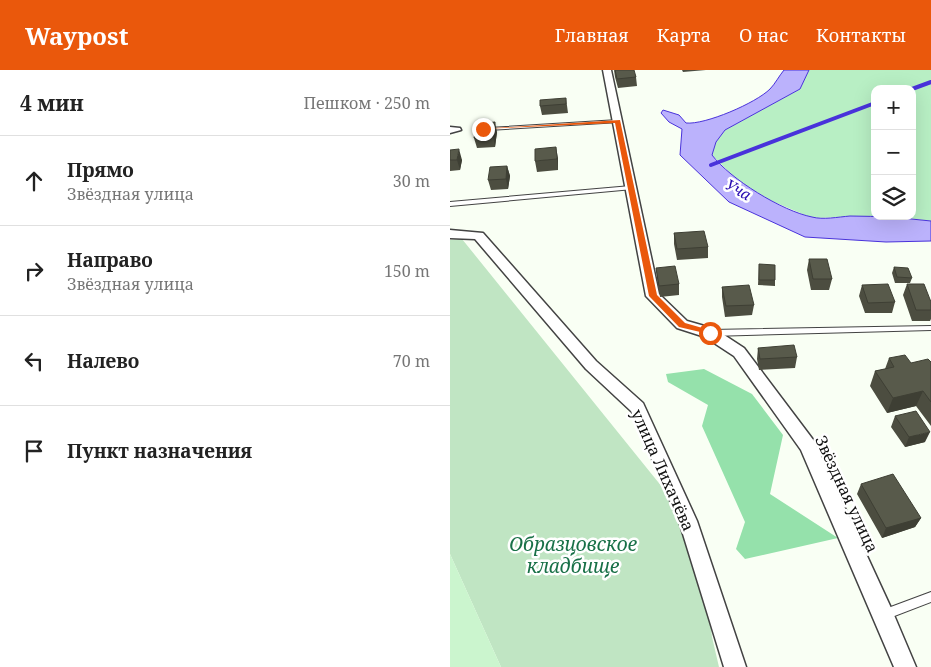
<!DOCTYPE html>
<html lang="ru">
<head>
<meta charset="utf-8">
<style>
	:root { --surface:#fff; --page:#f6f6f6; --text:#222; --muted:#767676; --line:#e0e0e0; --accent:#ea580c }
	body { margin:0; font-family:"Noto Serif",serif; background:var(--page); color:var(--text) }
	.controls { position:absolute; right:15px; top:15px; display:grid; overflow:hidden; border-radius:10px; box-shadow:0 5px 20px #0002 }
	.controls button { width:45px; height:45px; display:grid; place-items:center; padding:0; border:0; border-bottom:1px solid var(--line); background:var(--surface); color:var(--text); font:25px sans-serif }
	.stop { position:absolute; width:15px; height:15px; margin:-11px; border:4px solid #ea580c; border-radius:50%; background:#fff }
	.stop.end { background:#ea580c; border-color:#fff; box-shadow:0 1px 5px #0008 }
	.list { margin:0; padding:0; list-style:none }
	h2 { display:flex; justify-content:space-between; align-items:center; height:65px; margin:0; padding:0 20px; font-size:21px }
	h2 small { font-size:16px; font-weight:400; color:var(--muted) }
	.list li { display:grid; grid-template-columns:32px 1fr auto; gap:15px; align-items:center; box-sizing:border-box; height:90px; padding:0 20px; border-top:1px solid var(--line) }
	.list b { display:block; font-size:19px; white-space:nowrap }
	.list p { margin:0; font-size:16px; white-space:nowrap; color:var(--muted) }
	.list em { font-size:16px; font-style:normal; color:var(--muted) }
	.icon { flex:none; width:28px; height:28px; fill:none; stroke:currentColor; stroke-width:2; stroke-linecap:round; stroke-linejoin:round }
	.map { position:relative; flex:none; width:481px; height:597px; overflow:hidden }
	header { display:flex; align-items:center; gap:30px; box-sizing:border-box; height:70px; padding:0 25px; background:var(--accent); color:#fff }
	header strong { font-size:24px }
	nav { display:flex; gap:28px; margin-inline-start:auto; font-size:18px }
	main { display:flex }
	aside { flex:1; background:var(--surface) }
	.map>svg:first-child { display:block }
</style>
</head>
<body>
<header>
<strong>Waypost</strong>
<nav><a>Главная</a><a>Карта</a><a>О нас</a><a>Контакты</a></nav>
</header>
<main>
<aside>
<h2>4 мин<small>Пешком · 250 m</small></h2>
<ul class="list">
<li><svg class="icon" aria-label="ahead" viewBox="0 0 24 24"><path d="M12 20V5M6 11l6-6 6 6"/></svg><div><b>Прямо</b><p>Звёздная улица</p></div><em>30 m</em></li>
<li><svg class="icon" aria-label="right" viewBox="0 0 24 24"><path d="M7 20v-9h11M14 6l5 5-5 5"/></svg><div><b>Направо</b><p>Звёздная улица</p></div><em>150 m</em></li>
<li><svg class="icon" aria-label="left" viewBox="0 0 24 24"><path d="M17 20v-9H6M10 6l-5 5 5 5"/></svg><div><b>Налево</b></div><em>70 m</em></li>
<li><svg class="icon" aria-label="arrive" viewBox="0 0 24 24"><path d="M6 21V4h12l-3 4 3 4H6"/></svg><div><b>Пункт назначения</b></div></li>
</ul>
</aside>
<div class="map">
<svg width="481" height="597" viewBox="0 0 481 597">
	<rect width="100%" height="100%" fill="#f9fff4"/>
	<path fill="#b8efc4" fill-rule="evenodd" d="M 359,0 L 481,0 L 481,151 L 441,146 L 362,148 L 317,129 L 288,111 L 262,85 L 266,72 L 275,60 L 350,19 ZM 425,19 L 462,19 L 462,146 L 425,146 Z"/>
	<path fill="#95e1ab" d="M 254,299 L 302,324 L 333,365 L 320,424 L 388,468 L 295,489 L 286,479 L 295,452 L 252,356 L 258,335 L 218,312 L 216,304 Z"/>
	<path fill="#c0e5c3" d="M 12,169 L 250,464 L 262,567 L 269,597 L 51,597 L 0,484 L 0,170 Z"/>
	<path fill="#cbf5ce" d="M 0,484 L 51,597 L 0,597 Z"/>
	<path fill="#bbb2fc" stroke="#4932db" d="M 334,0 L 359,0 L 350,19 L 275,60 L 266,72 L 262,85 C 280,109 332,141 362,147 C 373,150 388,147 400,146 C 428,146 454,148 481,151 L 481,171 L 436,172 L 355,167 L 279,132 L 230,85 L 232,59 L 219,52 L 211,43 L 213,40 L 229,45 L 236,53 C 255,55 306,33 320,19 C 325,14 329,6 334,0 Z"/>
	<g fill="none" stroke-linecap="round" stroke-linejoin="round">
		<path stroke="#4932db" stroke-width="4" d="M 462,19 L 481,12
			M 261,95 L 425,33"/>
		<g stroke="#434343" stroke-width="2">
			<path id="service" d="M 168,50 L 170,51 L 170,52 L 38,60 L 36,59 L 38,58 Z
				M 181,116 L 183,117 L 183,119 L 0,136 L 0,132 Z
				M 481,256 L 481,260 L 261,266 L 257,263 L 261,260 Z
				M 481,522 L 481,532 L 434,550 L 430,549 L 429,545 L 430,541 Z"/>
		</g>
		<g stroke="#434343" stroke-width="3">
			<path id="minor" d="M 153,0 L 161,0 L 209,224 L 237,251 L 265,259 L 294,278 L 364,371 L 441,538 L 466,597 L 444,597 L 351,380 L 284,286 L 255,267 L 227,258 L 196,226 Z
				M 0,57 L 10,58 L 11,60 L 0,63 Z
				M 0,160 L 33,163 L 146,291 L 193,333 L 247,451 L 296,597 L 274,597 L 229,451 L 181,341 L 136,299 L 25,169 L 0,168 Z"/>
		</g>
		<use href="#service" fill="#fff" fill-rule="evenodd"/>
		<use href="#minor" fill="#fff" fill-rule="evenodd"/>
	</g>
	<path fill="#4c4d40" d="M 164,0 L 186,7 L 187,16 L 168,18 L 165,7 Z
		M 232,0 L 256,0 L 233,2 Z
		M 116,28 L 118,43 L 92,45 L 90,36 Z
		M 47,62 L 45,77 L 27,78 L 24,68 Z
		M 0,80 L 12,90 L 10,100 L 0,101 Z
		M 108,88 L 108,100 L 87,102 L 85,91 Z
		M 57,96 L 60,106 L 58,119 L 41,120 L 38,110 Z
		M 224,163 L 258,177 L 258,188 L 227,190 L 224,174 Z
		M 359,189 L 382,209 L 379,220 L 361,220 L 357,200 Z
		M 309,194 L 325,210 L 325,216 L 308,215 Z
		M 444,197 L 462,208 L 460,213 L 445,213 L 442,203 Z
		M 206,198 L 229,214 L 229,225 L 210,227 L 207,208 Z
		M 457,214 L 481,232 L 481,249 L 480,251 L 462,251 L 453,225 Z
		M 412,215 L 445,232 L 442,243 L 415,243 L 409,226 Z
		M 272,217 L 304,235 L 302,245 L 275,247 L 272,227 Z
		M 308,278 L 347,287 L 345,298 L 309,300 L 307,289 Z
		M 439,288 L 461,293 L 481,292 L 481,356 L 466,336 L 437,343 L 420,316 L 425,301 L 435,299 Z
		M 445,346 L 475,372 L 455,377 L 441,357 Z
		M 411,414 L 471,448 L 465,457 L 432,468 L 407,424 Z"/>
	<path fill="#3e3f34" d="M 45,52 L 47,62 L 45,77 L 43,66 Z
		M 106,77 L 108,88 L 108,100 L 107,89 Z
		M 9,79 L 12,90 L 10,100 L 7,90 Z
		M 57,96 L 60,106 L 58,119 L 56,109 Z
		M 473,321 L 466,336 L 437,343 L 443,328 Z
		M 480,362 L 475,372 L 455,377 L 459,367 Z
		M 471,448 L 465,457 L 432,468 L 436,458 Z"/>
	<path fill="#585a4b" stroke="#3e3f34" d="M 165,0 L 184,0 L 186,7 L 167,9 Z
		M 116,28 L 116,34 L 90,36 L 90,30 Z
		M 45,52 L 43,66 L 24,68 L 27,54 Z
		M 106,77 L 107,89 L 85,91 L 85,79 Z
		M 9,79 L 7,90 L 0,90 L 0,80 Z
		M 57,96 L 56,109 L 38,110 L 40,97 Z
		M 254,161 L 258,177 L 227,179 L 224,163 Z
		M 359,189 L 377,189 L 382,209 L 363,209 Z
		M 309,194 L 325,195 L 325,210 L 309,210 Z
		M 225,196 L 229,214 L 209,216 L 206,198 Z
		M 444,197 L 458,198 L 462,208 L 447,207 Z
		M 438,214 L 445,232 L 418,233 L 412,215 Z
		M 457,214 L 474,214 L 481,232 L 481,240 L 466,240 Z
		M 299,215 L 304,235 L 276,236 L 272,217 Z
		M 344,275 L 347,287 L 310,289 L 308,278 Z
		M 455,285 L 461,293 L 478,289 L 481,292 L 481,332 L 473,321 L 443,328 L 425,301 L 444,297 L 439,288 Z
		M 466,341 L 480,362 L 459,367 L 445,346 Z
		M 443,404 L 471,448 L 436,458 L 411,414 Z"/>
	<path fill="#ea580c" d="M 170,50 L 207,225 L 235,253 L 263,261 L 263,265 L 229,257 L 199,226 L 165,53 L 30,59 Z"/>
	<g text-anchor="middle" stroke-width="5" stroke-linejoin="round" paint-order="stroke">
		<g font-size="15" font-style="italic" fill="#280bb1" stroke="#fff">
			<text transform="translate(288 120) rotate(29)" y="5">Уча</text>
		</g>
		<g font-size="16" fill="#101010" stroke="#fff">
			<text transform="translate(213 400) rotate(66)" y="6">улица Лихачёва</text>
			<text transform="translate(397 424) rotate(65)" y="6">Звёздная улица</text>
		</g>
		<g font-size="19" font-style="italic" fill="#187047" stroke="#fff">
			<text x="123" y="481">Образцовское<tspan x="123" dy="22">кладбище</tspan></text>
		</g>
	</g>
</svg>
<div class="controls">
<button>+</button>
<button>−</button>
<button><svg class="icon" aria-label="layers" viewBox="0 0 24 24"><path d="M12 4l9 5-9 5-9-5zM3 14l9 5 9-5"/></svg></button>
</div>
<div class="stop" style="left:260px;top:263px"></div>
<div class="stop end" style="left:33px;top:59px"></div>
</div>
</main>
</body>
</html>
